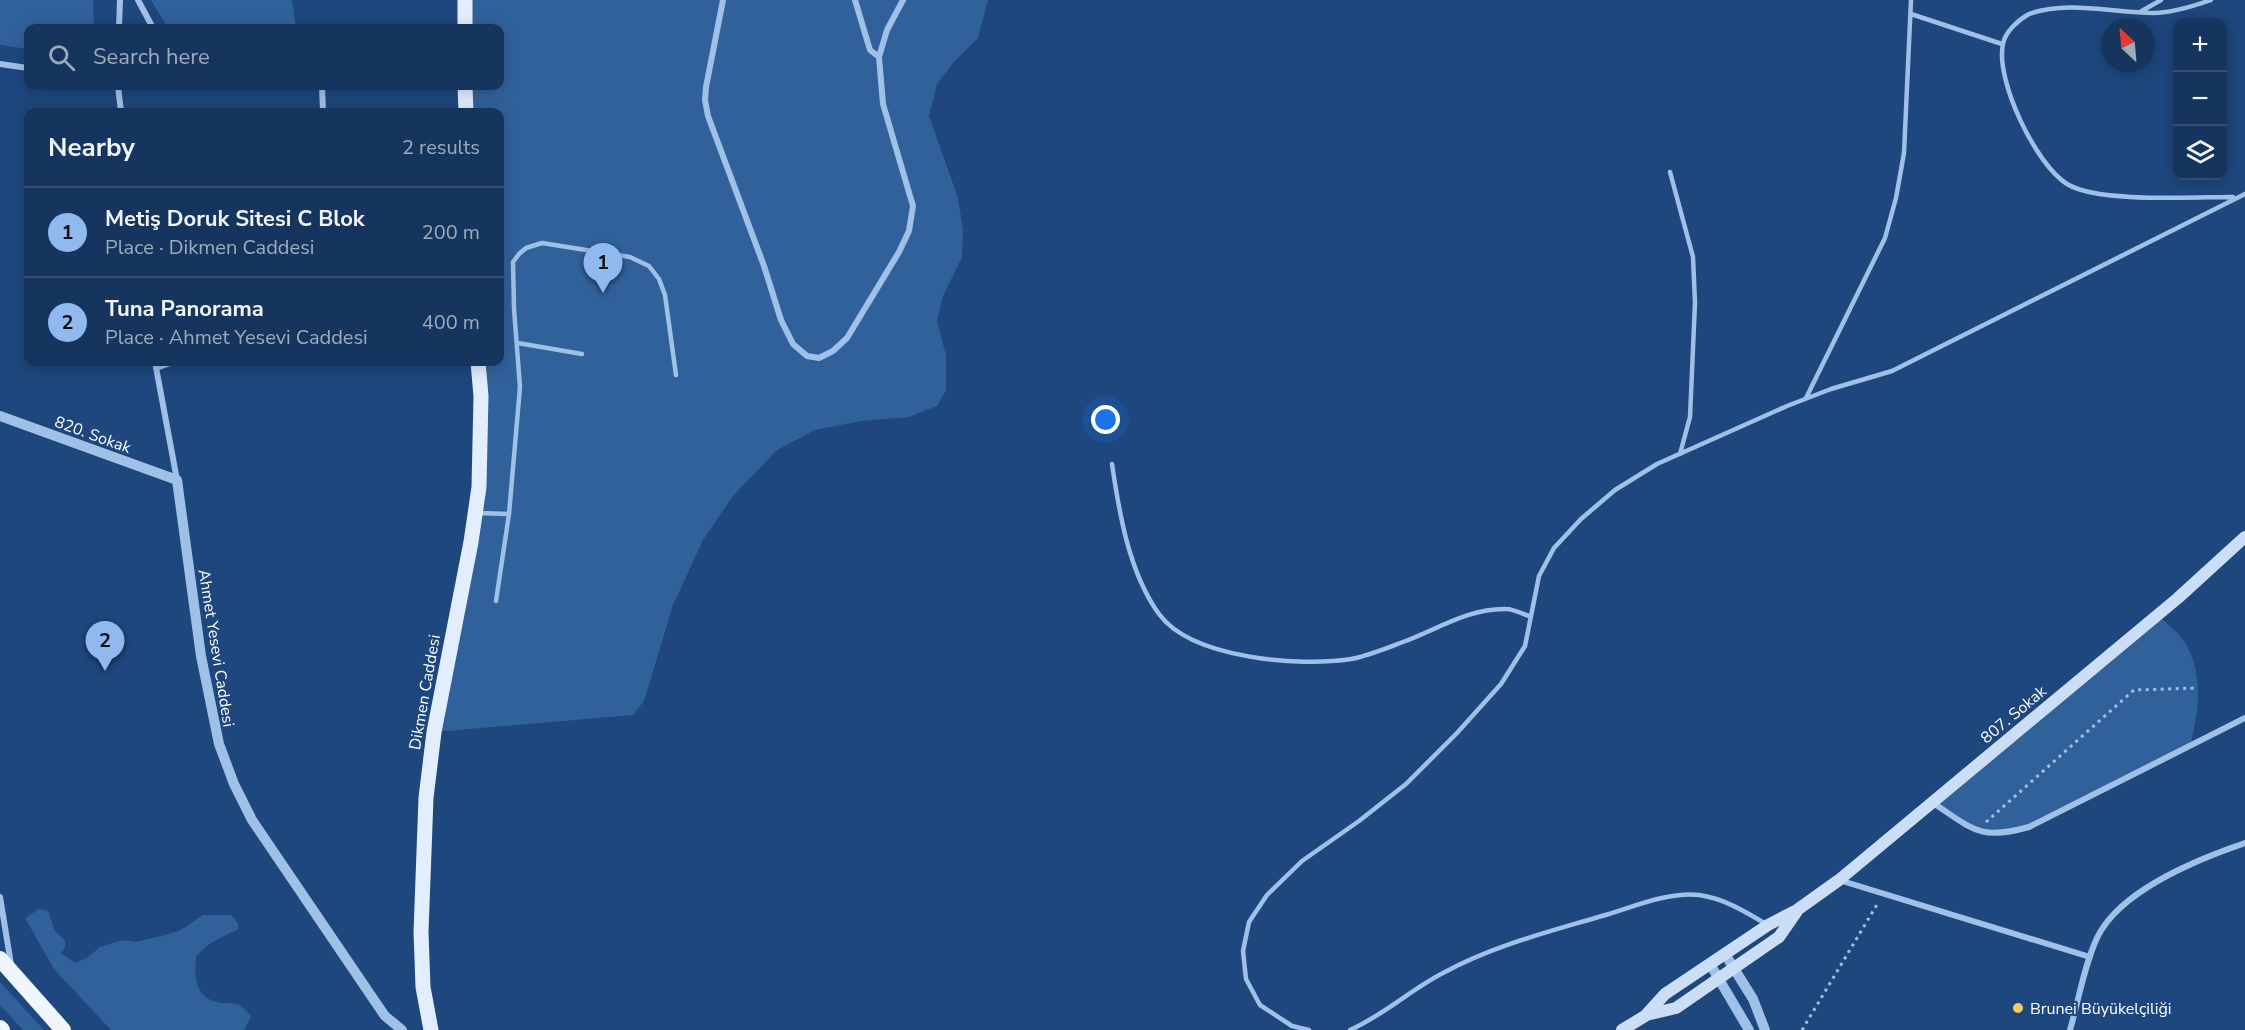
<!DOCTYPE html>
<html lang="en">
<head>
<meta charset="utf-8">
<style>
	:root { --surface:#16355e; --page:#1f3d64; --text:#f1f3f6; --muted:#9eabbc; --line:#355073; --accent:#90b9f0 }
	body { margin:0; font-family:"Nunito Sans",sans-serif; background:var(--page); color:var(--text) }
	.controls { position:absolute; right:18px; top:18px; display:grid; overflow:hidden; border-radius:12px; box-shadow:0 3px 15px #0003 }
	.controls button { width:54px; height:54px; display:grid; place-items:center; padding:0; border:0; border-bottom:2px solid var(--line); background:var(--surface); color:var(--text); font:30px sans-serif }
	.compass { position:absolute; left:2101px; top:18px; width:54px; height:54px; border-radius:50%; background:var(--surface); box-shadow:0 3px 15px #0003; rotate:334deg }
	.you { position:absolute; left:1106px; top:420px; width:21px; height:21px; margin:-15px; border:4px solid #fff; border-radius:50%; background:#1a73e8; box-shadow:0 0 0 9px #1a73e833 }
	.badge { display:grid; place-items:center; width:39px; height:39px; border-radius:50%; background:var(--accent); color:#111; font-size:20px; font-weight:700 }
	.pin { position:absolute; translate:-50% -50px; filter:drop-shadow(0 2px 3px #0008) }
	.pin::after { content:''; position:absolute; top:32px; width:21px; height:18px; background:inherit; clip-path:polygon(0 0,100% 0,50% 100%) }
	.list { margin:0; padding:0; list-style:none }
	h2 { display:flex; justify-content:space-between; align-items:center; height:78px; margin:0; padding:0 24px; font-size:26px }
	h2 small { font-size:20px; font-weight:400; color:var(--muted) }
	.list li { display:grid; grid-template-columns:39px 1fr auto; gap:18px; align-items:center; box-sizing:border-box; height:90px; padding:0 24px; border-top:2px solid var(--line) }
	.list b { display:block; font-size:22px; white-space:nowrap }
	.list p { margin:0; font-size:20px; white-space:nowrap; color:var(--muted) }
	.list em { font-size:20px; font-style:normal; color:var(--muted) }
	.icon { flex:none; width:33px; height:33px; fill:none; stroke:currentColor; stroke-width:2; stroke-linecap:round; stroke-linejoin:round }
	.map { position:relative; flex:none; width:2245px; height:1030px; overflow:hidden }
	.search { position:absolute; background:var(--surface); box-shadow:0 3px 15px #0003; left:24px; top:24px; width:480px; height:66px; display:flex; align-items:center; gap:15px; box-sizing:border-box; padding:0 21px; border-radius:12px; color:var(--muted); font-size:22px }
	.panel { position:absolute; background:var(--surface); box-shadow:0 3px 15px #0003; left:24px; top:108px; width:480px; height:258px; border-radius:12px }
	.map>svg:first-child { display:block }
</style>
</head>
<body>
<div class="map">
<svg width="2245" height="1030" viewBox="0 0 2245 1030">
	<rect width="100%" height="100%" fill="#1e477d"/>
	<path fill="#31619b" d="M 0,0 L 93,0 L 94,28 L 28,28 L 28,49 L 0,45 Z
		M 151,0 L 292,0 L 296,28 L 168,28 Z
		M 465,0 L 988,0 L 978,38 L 953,63 L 937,84 L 929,116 L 958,198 L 963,231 L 962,257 L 943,296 L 937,321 L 946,355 L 946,390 L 937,406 L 909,417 L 861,421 L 815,430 L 777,450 L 733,496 L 703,540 L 673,605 L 644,701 L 633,715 L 434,732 L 471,542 L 478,362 L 500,362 L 500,112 L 466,112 L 465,86 L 500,86 L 500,28 L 465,28 Z
		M 2158,615 C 2166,623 2178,632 2184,641 C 2204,672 2199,713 2190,746 L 2029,827 L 2009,832 L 1975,831 L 1932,802 Z
		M 39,909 L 48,911 L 55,931 L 65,940 L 65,948 L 61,953 L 75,963 L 87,958 L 100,947 L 123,940 L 135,942 L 162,936 L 181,930 L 203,915 L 231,915 L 238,923 L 238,929 L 209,944 L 196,956 C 194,978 195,1000 222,1003 C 228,1003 236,1003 241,1006 C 244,1008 248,1013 251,1016 L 244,1030 L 111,1030 L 54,969 L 25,918 Z
		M 0,982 L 44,1030 L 23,1030 L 0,1005 Z"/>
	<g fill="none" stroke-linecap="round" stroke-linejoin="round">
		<path stroke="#a0c1e7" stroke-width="3" stroke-dasharray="3 4.5" stroke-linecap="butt" d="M 1986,822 L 2134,690 L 2197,688
			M 1802,1030 L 1878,903"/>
		<path stroke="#a0c1e7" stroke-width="4.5" d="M 2211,0 C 2194,6 2172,13 2154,13 C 2113,13 2068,0 2029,14 C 2018,20 2005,32 2003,44 C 1995,80 2036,165 2067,184 C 2098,203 2194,197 2233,197
			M 2140,12 L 2161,0
			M 1911,14 L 2002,44
			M 1670,172 L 1693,257 L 1695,303 L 1690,417 L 1680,454
			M 518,343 L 582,354
			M 1806,398 L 1885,238 L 1896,198 L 1904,153 L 1911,0
			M 1112,464 C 1119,512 1129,573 1159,614 C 1192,659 1300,667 1351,659 C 1368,656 1387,648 1403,642 C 1436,630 1469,608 1506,609 C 1514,609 1523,614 1531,617
			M 478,513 L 509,514
			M 496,601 L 509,514 L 520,387 L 514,309 L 513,262 L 519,254 L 526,248 L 542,243 L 630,257 L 649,266 L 659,279 L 665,295 L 676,375
			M 1309,1030 L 1292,1026 L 1260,1005 L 1246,979 L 1243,951 L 1249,922 L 1267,895 L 1302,861 L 1359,821 L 1406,784 L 1457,733 L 1501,684 L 1525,646 L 1539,576 L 1554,548 L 1581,519 L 1615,490 L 1657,464 L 1787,406 L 1831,389 L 1892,371 L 2245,194
			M 1350,1030 C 1384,1015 1410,990 1443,973 C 1492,946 1548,932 1602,916 C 1630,908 1670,891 1699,895 C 1723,898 1746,912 1766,924"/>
		<path stroke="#a0c1e7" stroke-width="6" d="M 138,0 L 153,28
			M 723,0 L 706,87 L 705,100 L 708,116 L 764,266 L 781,320 L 793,344 L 807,356 L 819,358 L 833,351 L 847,338 L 899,252 L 909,231 L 913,206 L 883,104 L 879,57 L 887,30 L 903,0
			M 855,0 L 870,50 L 879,57
			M 119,28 L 120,0
			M 0,64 L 28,68
			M 118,86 L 121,112
			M 322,86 L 323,112
			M 155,362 L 177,480
			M 156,368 L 173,362
			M 1933,803 C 1973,829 1979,841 2029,827 L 2245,718
			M 1839,880 L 2090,957
			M 0,897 L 11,964
			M 2070,1030 C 2079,999 2084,966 2097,938 C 2119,891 2198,859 2245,843"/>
		<path stroke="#a0c1e7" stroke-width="10" d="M 0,416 L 177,480 L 201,656 L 219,744 L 234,784 L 252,820 L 374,1000 L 385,1016 L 402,1030
			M 1725,954 L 1753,999 L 1765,1030
			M 1710,964 L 1749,1030"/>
		<path stroke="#cbdef6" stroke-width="12" d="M 1646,1015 L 1676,1008 L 1779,937 L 1797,911
			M 1622,1030 L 1645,1016 L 1665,994 L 1768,925 L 1797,910 L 1839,880 L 2178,598 L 2245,537"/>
		<path stroke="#e2edfd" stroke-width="15" d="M 465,28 L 465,0
			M 465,86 L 466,112
			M 431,1030 L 423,987 L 421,932 L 426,798 L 434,732 L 471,542 L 479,487 L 481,396 L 478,362"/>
		<path stroke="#f0f6fe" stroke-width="16" d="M 0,959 L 63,1030
			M 0,1028 L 2,1030"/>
	</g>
	<circle fill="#f6cb60" stroke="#1e477d" stroke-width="2" cx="2018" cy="1008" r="6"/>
	<g text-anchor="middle" stroke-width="4.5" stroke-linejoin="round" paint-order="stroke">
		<g font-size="16" fill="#fff" stroke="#1e477d">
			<text transform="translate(93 434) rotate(20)" y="6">820. Sokak</text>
			<text transform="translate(217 648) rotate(81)" y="6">Ahmet Yesevi Caddesi</text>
			<text transform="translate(424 692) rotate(-80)" y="6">Dikmen Caddesi</text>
			<text transform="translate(2013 714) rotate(-40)" y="6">807. Sokak</text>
		</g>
		<g font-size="16" fill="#fff" stroke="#1e477d" text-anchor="start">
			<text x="2030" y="1014">Brunei Büyükelçiliği</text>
		</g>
	</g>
</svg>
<div class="controls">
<button>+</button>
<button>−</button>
<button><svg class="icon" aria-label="layers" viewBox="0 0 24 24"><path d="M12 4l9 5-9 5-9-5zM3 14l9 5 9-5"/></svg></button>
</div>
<svg class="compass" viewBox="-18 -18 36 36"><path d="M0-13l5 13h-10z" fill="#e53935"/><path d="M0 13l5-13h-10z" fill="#9eabbc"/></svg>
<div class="you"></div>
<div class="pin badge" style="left:603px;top:293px">1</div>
<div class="pin badge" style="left:105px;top:671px">2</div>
<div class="search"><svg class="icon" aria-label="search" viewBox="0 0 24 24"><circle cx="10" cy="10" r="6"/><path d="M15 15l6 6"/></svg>Search here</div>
<section class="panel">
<h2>Nearby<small>2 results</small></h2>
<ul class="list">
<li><span class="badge">1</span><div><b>Metiş Doruk Sitesi C Blok</b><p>Place · Dikmen Caddesi</p></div><em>200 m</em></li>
<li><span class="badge">2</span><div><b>Tuna Panorama</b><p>Place · Ahmet Yesevi Caddesi</p></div><em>400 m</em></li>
</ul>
</section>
</div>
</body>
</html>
